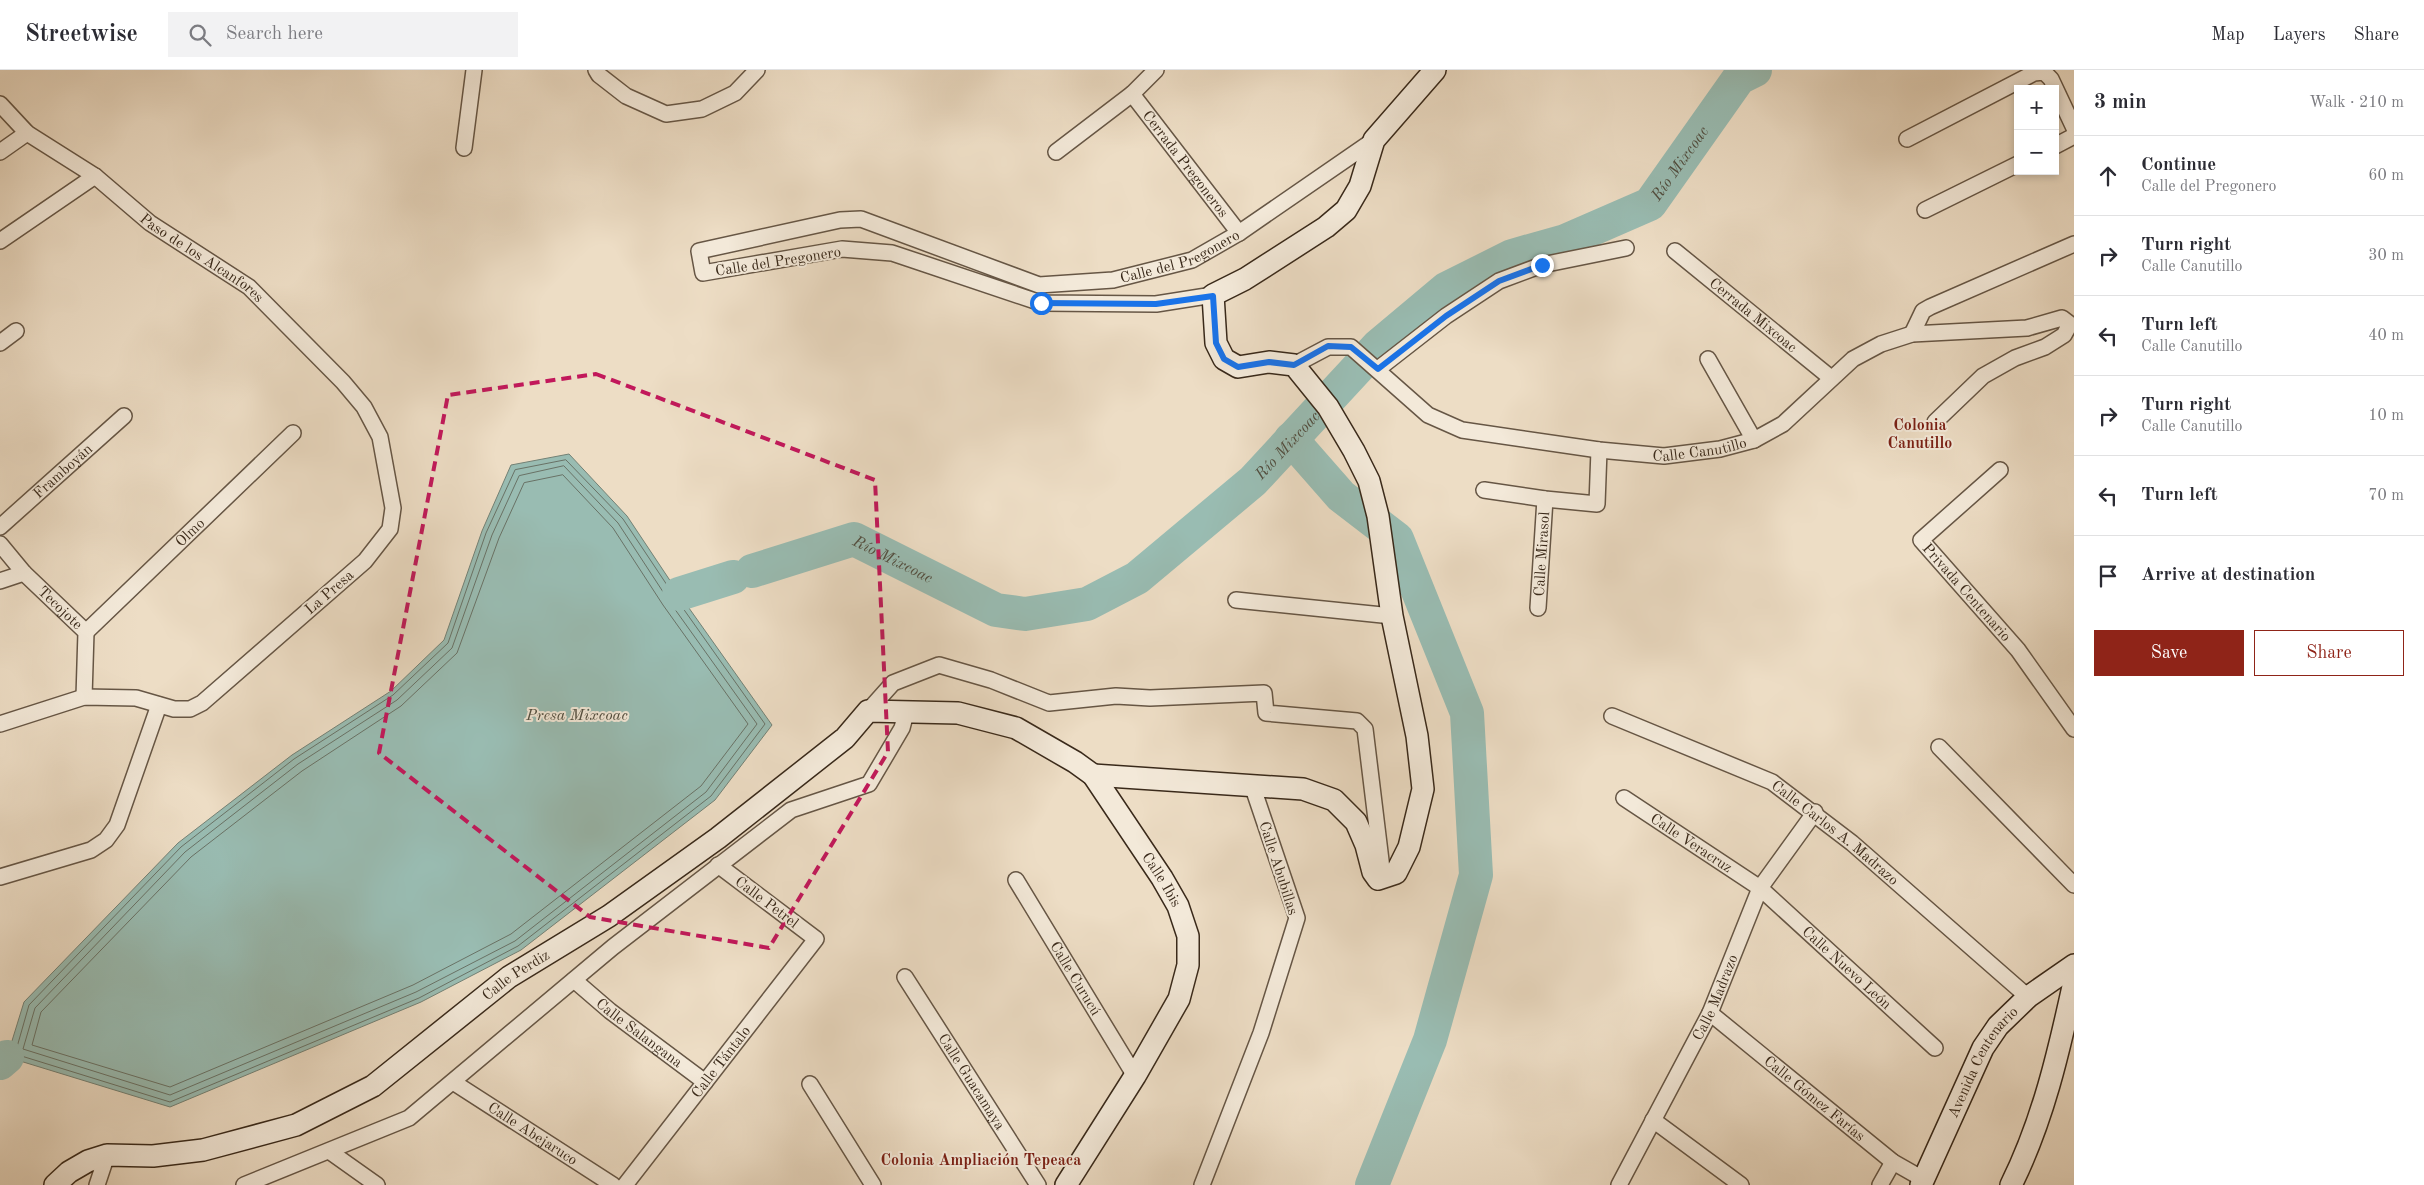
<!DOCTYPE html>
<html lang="en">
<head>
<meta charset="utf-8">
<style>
	:root { --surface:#fff; --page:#f2f2f3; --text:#2b2b33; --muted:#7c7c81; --line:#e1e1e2; --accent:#8f2418 }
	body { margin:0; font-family:"Old Standard TT",serif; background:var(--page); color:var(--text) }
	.controls { position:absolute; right:15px; top:15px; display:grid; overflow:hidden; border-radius:0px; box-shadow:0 2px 8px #0003 }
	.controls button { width:45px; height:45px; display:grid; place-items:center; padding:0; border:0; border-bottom:1px solid var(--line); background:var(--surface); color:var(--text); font:25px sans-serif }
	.stop { position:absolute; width:15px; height:15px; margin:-11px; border:4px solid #1a73e8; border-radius:50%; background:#fff }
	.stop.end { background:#1a73e8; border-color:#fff; box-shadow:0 1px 5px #0008 }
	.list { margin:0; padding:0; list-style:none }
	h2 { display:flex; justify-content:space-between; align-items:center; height:65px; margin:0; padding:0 20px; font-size:21px }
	h2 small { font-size:16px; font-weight:400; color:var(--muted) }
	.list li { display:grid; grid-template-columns:32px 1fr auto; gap:15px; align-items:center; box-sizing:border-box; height:80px; padding:0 20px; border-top:1px solid var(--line) }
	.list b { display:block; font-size:19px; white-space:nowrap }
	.list p { margin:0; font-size:16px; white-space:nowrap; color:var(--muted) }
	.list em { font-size:16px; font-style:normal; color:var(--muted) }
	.actions { display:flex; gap:10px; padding:15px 20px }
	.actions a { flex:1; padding:11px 0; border:1px solid var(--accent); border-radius:0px; text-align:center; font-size:18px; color:var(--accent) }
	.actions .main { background:var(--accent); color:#fff }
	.icon { flex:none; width:28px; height:28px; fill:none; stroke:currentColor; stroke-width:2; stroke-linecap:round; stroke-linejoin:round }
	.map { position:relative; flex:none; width:2074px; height:1115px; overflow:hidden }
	header { display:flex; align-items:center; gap:30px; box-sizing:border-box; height:70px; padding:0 25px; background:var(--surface); border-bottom:1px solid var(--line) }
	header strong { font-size:24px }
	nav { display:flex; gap:28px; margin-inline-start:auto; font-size:18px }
	.search { width:350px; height:45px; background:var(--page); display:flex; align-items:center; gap:12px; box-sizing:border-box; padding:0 18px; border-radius:0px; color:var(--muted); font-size:19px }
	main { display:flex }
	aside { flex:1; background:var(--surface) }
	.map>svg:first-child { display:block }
</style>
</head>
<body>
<header>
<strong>Streetwise</strong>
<div class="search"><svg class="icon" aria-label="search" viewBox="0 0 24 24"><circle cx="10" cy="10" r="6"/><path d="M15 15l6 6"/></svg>Search here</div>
<nav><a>Map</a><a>Layers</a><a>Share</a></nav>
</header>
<main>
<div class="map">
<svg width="2074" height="1115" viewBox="0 0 2074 1115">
	<rect width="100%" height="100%" fill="#edddc5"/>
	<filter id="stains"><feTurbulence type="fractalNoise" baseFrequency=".004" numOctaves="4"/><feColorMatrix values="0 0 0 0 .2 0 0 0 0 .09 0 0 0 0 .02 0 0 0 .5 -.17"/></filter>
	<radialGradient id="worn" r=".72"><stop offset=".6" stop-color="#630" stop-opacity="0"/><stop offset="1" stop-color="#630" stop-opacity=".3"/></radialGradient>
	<path fill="#99bcb2" stroke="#738175" d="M 569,384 L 627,446 L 679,524 L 772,655 L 715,730 L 521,880 L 421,932 L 170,1037 L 7,987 L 24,932 L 178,773 L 292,685 L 391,621 L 444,570 L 482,461 L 511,395 Z"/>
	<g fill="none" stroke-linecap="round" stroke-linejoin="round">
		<path stroke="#697266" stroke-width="1" d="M 566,390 L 623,449 L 675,527 L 765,654 L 711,726 L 518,876 L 419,928 L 170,1032 L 15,984 L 29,935 L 181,777 L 294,689 L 393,625 L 448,573 L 486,463 L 515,400 Z
			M 564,396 L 618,453 L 669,531 L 757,654 L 706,722 L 515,871 L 416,922 L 170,1025 L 23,979 L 35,938 L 185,782 L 298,694 L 397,630 L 452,578 L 492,465 L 519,406 Z
			M 563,405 L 613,458 L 663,535 L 748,654 L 701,716 L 511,864 L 413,915 L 170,1017 L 32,975 L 41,942 L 191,787 L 302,701 L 401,636 L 457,583 L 499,468 L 524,413 Z"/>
		<g stroke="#99bcb2" stroke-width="34">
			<path d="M 1291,369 L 1341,426 L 1397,469 L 1467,643 L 1476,805 L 1430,970 L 1372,1115"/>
			<path id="s1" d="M 752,501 L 854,469 L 996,540 L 1025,544 L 1087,534 L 1137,508 L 1253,411 L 1378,276 L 1446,219 L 1512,186 L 1565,171 L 1650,134 L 1739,8 L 1755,0"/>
			<path d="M 679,524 L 733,507"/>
			<path d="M 0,993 L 7,987"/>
		</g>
		<g stroke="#665645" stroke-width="18">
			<g id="street">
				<path d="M 596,0 L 599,5 L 626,26 L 666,44 L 702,39 L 735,23 L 757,0"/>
				<path id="s2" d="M 1132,24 L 1239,163"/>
				<path id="s3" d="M 0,34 L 27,63 L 95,106 L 150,153 L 249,217 L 343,312 L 364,337 L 380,367 L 393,438 L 390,459 L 365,491 L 202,633 L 190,639 L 174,639 L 136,628 L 84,627 L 0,654"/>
				<path d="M 1907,69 L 2034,3 L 2044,2 L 2051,9 L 2074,58"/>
				<path d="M 2055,76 L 2074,66"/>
				<path d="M 464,78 L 474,0"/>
				<path d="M 0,82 L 27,63"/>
				<path d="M 1056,82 L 1132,24 L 1156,0"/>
				<path d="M 1925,140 L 2018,94"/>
				<path d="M 0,171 L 95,106"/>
				<path id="s4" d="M 1675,181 L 1831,308"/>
				<path id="s5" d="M 1213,225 L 1156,234 L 1041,233 L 892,183 L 842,179 L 703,203 L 699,181 L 840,150 L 861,149 L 1039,215 L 1113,210 L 1192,190 L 1239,163 L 1374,70"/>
				<path d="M 1912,264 L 1923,241 L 1930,237 L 2074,174"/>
				<path d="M 0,273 L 16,261"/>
				<path d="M 1708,289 L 1754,370"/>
				<path id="s6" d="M 1294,295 L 1328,277 L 1351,277 L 1428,345 L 1462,360 L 1599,380 L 1664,386 L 1720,379 L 1754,370 L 1783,354 L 1853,289 L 1881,274 L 1912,264 L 2027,258 L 2062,248 L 2070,254 L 2064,265 L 2045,277 L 2015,288 L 1983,306 L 1935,352"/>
				<path d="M 1378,299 L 1446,246 L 1499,211 L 1542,195 L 1626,178"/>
				<path id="s7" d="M 2000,400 L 1921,470 L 2018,580 L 2074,659"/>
				<path d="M 1484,420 L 1545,429 L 1597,434 L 1599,380"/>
				<path id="s8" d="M 0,457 L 124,346"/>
				<path id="s9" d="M 0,474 L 24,503 L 86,562 L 84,627"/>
				<path d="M 0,511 L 24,503"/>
				<path d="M 1236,530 L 1392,546"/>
				<path id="s10" d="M 1538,538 L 1545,429"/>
				<path id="s11" d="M 86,562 L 293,363"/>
				<path d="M 868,641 L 893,613 L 939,595 L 991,610 L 1049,633 L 1116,626 L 1150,628 L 1264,623 L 1266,643 L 1357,651 L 1365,659 L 1383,807"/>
				<path id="s12" d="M 1612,646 L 1772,712 L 1852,773 L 2028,927"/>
				<path d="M 1939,677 L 2074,815"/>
				<path id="s13" d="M 1624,728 L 1760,818 L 1935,978"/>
				<path d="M 0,807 L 91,780 L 106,770 L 117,755 L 159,635"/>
				<path id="s14" d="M 1016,810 L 1135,1006"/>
				<path id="s15" d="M 905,907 L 1038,1115"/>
				<path id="s16" d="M 574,910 L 610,941 L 705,1012"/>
				<path id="s17" d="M 1710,943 L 1893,1092 L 1923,1109"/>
				<path id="s18" d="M 453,1012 L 613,1115"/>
				<path d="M 810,1014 L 873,1115"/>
				<path d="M 1653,1050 L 1741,1115"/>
				<path d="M 329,1081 L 377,1115"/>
				<path d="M 97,1115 L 107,1085"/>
				<path d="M 244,1115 L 409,1048 L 613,877 L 791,740 L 869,714 L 902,658 L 906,643"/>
				<path id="s19" d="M 625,1115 L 816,869 L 718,795"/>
				<path d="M 1202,1115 L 1261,963 L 1297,848 L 1252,715"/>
				<path id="s20" d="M 1619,1115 L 1710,943 L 1760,818 L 1815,742"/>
				<path d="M 1880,1115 L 1893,1092"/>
			</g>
		</g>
		<g stroke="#39291a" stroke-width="24">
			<g id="secondary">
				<path d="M 1093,705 L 1303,719 L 1334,730 L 1356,752 L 1366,775 L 1373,802 L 1378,809 L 1396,803 L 1409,777 L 1423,719 L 1417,666 L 1392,546 L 1378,446 L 1369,411 L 1354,381 L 1328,337 L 1294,295 L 1269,292 L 1238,297 L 1224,289 L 1216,273 L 1213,225 L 1245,209 L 1326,157 L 1346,140 L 1360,116 L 1374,70 L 1435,0"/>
				<path id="s21" d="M 55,1115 L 69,1102 L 88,1091 L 107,1085 L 153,1086 L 203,1080 L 296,1055 L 373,1016 L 509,907 L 609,846 L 718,768 L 845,668 L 868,641 L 958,643 L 1016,658 L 1075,692 L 1093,705 L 1162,808 L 1178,836 L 1188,866 L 1188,895 L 1179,929 L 1135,1006 L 1066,1115"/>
				<path id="s22" d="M 1921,1115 L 1983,978 L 1998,956 L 2028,927 L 2074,895"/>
				<path d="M 2011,1115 C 2043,1051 2059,981 2074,912"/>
			</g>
		</g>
		<use href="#street" stroke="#f3e9d9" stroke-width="15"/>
		<use href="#secondary" stroke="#f3e9d9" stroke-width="21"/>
	</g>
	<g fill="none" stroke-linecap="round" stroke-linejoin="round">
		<path stroke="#1a73e8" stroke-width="6" d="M 1041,233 L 1156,234 L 1213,226 L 1216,273 L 1224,289 L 1238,297 L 1269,292 L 1294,295 L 1328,276 L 1351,277 L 1378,299 L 1446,246 L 1499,211 L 1542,195"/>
	</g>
	<path fill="none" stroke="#c2185b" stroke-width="4" stroke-dasharray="10 6" stroke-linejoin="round" d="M 596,304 L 875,410 L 888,682 L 769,878 L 590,847 L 379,683 L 448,325 Z"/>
	<g text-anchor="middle" stroke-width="4" stroke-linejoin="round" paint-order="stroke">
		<g font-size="15" fill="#39291a" stroke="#f3e9d9">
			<text dy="5" stroke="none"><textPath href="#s2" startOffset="88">Cerrada Pregoneros</textPath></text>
			<text dy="5" stroke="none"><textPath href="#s5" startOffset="1044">Calle del Pregonero</textPath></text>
			<text dy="5" stroke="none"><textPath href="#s3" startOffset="255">Paso de los Alcanfores</textPath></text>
			<text transform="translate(778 191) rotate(-9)" y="5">Calle del Pregonero</text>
			<text dy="5" stroke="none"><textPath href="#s4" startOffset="101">Cerrada Mixcoac</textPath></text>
			<text dy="5" stroke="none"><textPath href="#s6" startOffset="441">Calle Canutillo</textPath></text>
			<text dy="5" stroke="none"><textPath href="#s8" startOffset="84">Framboyán</textPath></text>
			<text dy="5" stroke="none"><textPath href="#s11" startOffset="144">Olmo</textPath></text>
			<text dy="5" stroke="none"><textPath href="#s10" startOffset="54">Calle Mirasol</textPath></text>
			<text transform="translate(329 522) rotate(-41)" y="5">La Presa</text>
			<text dy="5" stroke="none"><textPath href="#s7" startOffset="175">Privada Centenario</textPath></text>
			<text dy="5" stroke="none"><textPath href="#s9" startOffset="88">Tecojote</textPath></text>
			<text dy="5" stroke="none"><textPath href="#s12" startOffset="254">Calle Carlos A. Madrazo</textPath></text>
			<text dy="5" stroke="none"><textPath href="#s13" startOffset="81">Calle Veracruz</textPath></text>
			<text transform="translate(1279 798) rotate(72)" y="5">Calle Abubillas</text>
			<text dy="5" stroke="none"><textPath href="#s21" startOffset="1328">Calle Ibis</textPath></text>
			<text transform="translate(767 832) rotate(37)" y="5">Calle Petrel</text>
			<text dy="5" stroke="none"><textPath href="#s13" startOffset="281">Calle Nuevo León</textPath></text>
			<text dy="5" stroke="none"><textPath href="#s21" startOffset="521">Calle Perdiz</textPath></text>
			<text dy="5" stroke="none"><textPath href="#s14" startOffset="115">Calle Curucú</textPath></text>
			<text dy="5" stroke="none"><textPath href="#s20" startOffset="211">Calle Madrazo</textPath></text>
			<text dy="5" stroke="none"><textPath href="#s16" startOffset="84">Calle Salangana</textPath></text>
			<text dy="5" stroke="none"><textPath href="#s19" startOffset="156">Calle Tántalo</textPath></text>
			<text dy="5" stroke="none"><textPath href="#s22" startOffset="138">Avenida Centenario</textPath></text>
			<text dy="5" stroke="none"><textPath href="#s15" startOffset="124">Calle Guacamaya</textPath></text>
			<text dy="5" stroke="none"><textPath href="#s17" startOffset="135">Calle Gómez Farías</textPath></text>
			<text dy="5" stroke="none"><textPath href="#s18" startOffset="95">Calle Abejaruco</textPath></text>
		</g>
		<g font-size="16" font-style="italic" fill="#514e40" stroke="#f3e9d9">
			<text dy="6" stroke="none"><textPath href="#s1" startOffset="1110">Río Mixcoac</textPath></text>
			<text dy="6" stroke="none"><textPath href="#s1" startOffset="615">Río Mixcoac</textPath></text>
			<text dy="6" stroke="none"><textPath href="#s1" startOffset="151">Río Mixcoac</textPath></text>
			<text x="577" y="650">Presa Mixcoac</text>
		</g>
		<g font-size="16" font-weight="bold" fill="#7a1f14" stroke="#f3e9d9">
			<text x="1920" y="360">Colonia<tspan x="1920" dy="18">Canutillo</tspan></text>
			<text x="981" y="1095">Colonia Ampliación Tepeaca</text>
		</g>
	</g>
	<rect width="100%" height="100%" filter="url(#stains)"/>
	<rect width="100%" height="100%" fill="url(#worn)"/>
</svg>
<div class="controls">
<button>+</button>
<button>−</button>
</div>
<div class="stop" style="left:1041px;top:233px"></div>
<div class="stop end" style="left:1542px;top:195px"></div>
</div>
<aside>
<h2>3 min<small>Walk · 210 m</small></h2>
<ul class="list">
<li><svg class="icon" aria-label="ahead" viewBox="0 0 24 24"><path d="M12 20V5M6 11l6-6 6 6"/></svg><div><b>Continue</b><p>Calle del Pregonero</p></div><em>60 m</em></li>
<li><svg class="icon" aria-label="right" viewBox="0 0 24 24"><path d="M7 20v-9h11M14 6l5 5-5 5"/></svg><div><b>Turn right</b><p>Calle Canutillo</p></div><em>30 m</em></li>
<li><svg class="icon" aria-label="left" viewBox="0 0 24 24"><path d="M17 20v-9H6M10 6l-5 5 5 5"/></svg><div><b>Turn left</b><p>Calle Canutillo</p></div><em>40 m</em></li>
<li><svg class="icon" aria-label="right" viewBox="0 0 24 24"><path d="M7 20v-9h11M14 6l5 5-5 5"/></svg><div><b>Turn right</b><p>Calle Canutillo</p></div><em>10 m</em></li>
<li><svg class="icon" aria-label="left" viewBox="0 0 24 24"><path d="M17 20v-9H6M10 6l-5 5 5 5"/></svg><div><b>Turn left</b></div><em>70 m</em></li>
<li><svg class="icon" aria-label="arrive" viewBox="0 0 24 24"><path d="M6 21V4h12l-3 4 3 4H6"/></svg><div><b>Arrive at destination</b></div></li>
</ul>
<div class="actions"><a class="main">Save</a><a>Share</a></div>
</aside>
</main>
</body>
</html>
